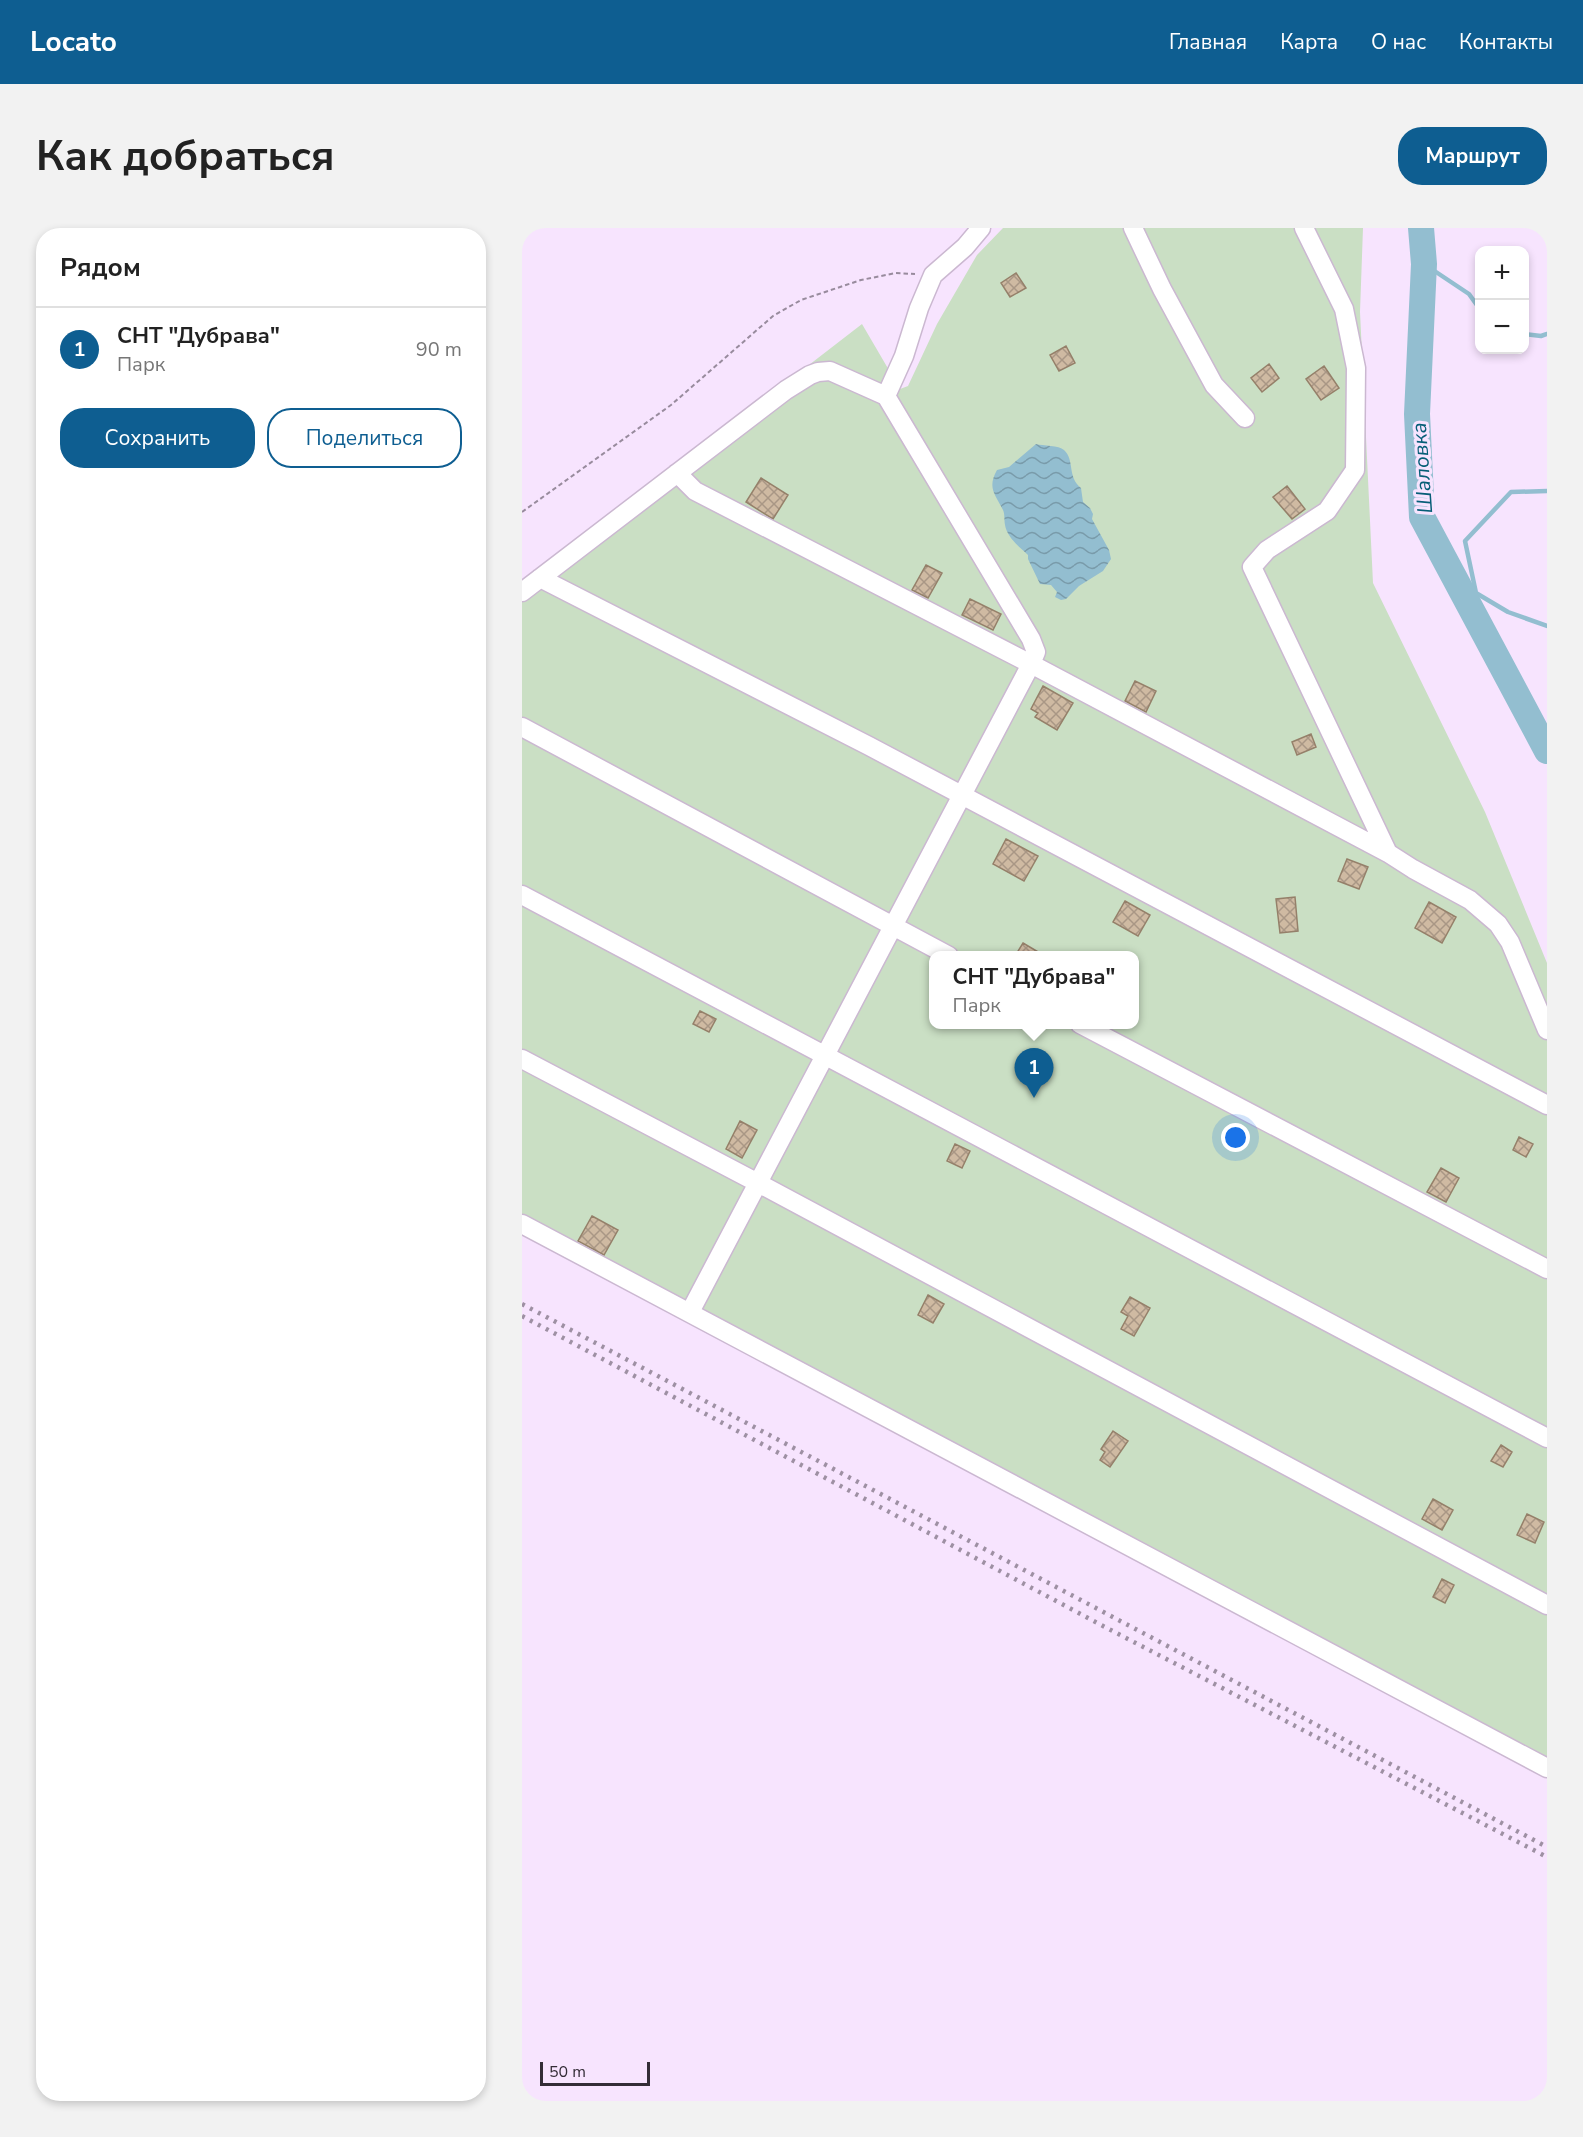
<!DOCTYPE html>
<html lang="ru">
<head>
<meta charset="utf-8">
<style>
	:root { --surface:#fff; --page:#f2f2f2; --text:#222; --muted:#767676; --line:#e0e0e0; --accent:#0e5e91 }
	body { margin:0; font-family:"Nunito Sans",sans-serif; background:var(--page); color:var(--text) }
	.controls { position:absolute; right:18px; top:18px; display:grid; overflow:hidden; border-radius:12px; box-shadow:0 3px 9px #0003 }
	.controls button { width:54px; height:54px; display:grid; place-items:center; padding:0; border:0; border-bottom:2px solid var(--line); background:var(--surface); color:var(--text); font:30px sans-serif }
	.scale { position:absolute; left:18px; bottom:15px; width:110px; box-sizing:border-box; padding-left:6px; border:3px solid #332c36; border-top:0; font-size:16px; line-height:21px; white-space:nowrap; color:#332c36; -webkit-text-stroke:4px #f7e4fe; paint-order:stroke }
	.you { position:absolute; left:714px; top:910px; width:21px; height:21px; margin:-15px; border:4px solid #fff; border-radius:50%; background:#1a73e8; box-shadow:0 0 0 9px #1a73e833 }
	.badge { display:grid; place-items:center; width:39px; height:39px; border-radius:50%; background:var(--accent); color:#fff; font-size:20px; font-weight:700 }
	.pin { position:absolute; translate:-50% -50px; filter:drop-shadow(0 2px 3px #0008) }
	.pin::after { content:''; position:absolute; top:32px; width:21px; height:18px; background:inherit; clip-path:polygon(0 0,100% 0,50% 100%) }
	.popup { position:absolute; left:407px; top:723px; width:210px; height:78px; box-sizing:border-box; display:grid; place-content:center; border-radius:12px; background:var(--surface); filter:drop-shadow(0 2px 4px #0005); font-size:20px; white-space:nowrap; color:var(--muted) }
	.popup b { font-size:22px; color:var(--text) }
	.popup::after { content:''; position:absolute; left:50%; top:100%; margin-left:-12px; border:12px solid transparent; border-top-color:var(--surface) }
	.list { margin:0; padding:0; list-style:none }
	h2 { display:flex; justify-content:space-between; align-items:center; height:78px; margin:0; padding:0 24px; font-size:26px }
	h2 small { font-size:20px; font-weight:400; color:var(--muted) }
	.list li { display:grid; grid-template-columns:39px 1fr auto; gap:18px; align-items:center; box-sizing:border-box; height:84px; padding:0 24px; border-top:2px solid var(--line) }
	.list b { display:block; font-size:22px; white-space:nowrap }
	.list p { margin:0; font-size:20px; white-space:nowrap; color:var(--muted) }
	.list em { font-size:20px; font-style:normal; color:var(--muted) }
	.actions { display:flex; gap:12px; padding:18px 24px }
	.actions a { flex:1; padding:14px 0; border:2px solid var(--accent); border-radius:24px; text-align:center; font-size:21px; color:var(--accent) }
	.actions .main { background:var(--accent); color:#fff }
	.map { position:relative; flex:none; width:1025px; height:1873px; overflow:hidden; border-radius:24px }
	header { display:flex; align-items:center; gap:36px; box-sizing:border-box; height:84px; padding:0 30px; background:var(--accent); color:#fff }
	header strong { font-size:28px }
	nav { display:flex; gap:33px; margin-inline-start:auto; font-size:21px }
	.intro { display:flex; align-items:center; justify-content:space-between; box-sizing:border-box; height:144px; padding:0 36px }
	h1 { margin:0; font-size:42px }
	.button { padding:15px 27px; border-radius:24px; background:var(--accent); color:#fff; font-size:21px; font-weight:700 }
	main { display:flex; gap:36px; padding:0 36px }
	aside { flex:1; background:var(--surface); border-radius:24px; box-shadow:0 3px 9px #0003 }
	.map>svg:first-child { display:block }
</style>
</head>
<body>
<header>
<strong>Locato</strong>
<nav><a>Главная</a><a>Карта</a><a>О нас</a><a>Контакты</a></nav>
</header>
<div class="intro"><h1>Как добраться</h1><a class="button">Маршрут</a></div>
<main>
<aside>
<h2>Рядом<small></small></h2>
<ul class="list">
<li><span class="badge">1</span><div><b>СНТ &quot;Дубрава&quot;</b><p>Парк</p></div><em>90 m</em></li>
</ul>
<div class="actions"><a class="main">Сохранить</a><a>Поделиться</a></div>
</aside>
<div class="map">
<svg width="1025" height="1873" viewBox="0 0 1025 1873">
	<defs>
		<pattern id="water-waves" width="16" height="10" patternUnits="userSpaceOnUse" patternTransform="scale(1.5)"><rect width="16" height="10" fill="#93bed0"/><path d="M0 5q4-4 8 0t8 0" fill="none" stroke="#799baa"/></pattern>
		<pattern id="building-cross-hatch" width="8" height="8" patternUnits="userSpaceOnUse" patternTransform="scale(1.5)"><rect width="8" height="8" fill="#cfbaa2"/><path d="M0 0l8 8M0 8l8-8" fill="none" stroke="#a99785"/></pattern>
	</defs>
	<rect width="100%" height="100%" fill="#f7e4fe"/>
	<path fill="#cadfc4" fill-rule="evenodd" d="M 481,0 L 841,0 L 838,84 L 851,355 L 963,584 L 1025,735 L 1025,1547 L 0,1005 L 0,359 L 340,96 L 378,161 L 386,158 L 415,96 L 455,27 ZM 412,728 L 612,728 L 612,796 L 412,796 Z"/>
	<path fill="url(#water-waves)" d="M 514,216 C 521,218 537,217 542,222 C 553,232 545,249 559,260 L 561,274 L 568,280 L 571,286 L 570,291 L 587,322 L 589,331 L 581,343 L 557,358 L 544,371 L 539,372 L 533,369 L 535,364 L 529,357 L 518,356 L 506,331 L 506,327 C 497,319 485,309 483,297 C 482,291 483,287 481,282 C 473,266 465,260 475,242 L 487,239 Z"/>
	<g fill="none" stroke-linecap="round" stroke-linejoin="round">
		<path stroke="#93bed0" stroke-width="4.5" d="M 902,36 L 947,66 L 957,80
			M 1002,106 L 1019,108 L 1025,106
			M 1025,263 L 989,264 L 943,313 L 954,365 L 986,384 L 1025,398"/>
		<path stroke="#93bed0" stroke-width="26" d="M 899,0 L 902,36 L 895,186 L 900,289 L 1025,523"/>
	</g>
	<path fill="url(#building-cross-hatch)" stroke="#95806a" stroke-width="1.5" d="M 494,45 L 504,60 L 488,69 L 479,55 Z
		M 544,118 L 553,135 L 537,143 L 528,127 Z
		M 747,136 L 757,150 L 740,164 L 729,150 Z
		M 802,138 L 817,160 L 799,172 L 784,151 Z
		M 239,250 L 266,267 L 251,291 L 224,274 Z
		M 765,258 L 783,281 L 770,291 L 751,269 Z
		M 404,337 L 420,345 L 406,370 L 390,362 Z
		M 448,371 L 479,386 L 471,402 L 440,387 Z
		M 613,453 L 634,463 L 624,484 L 603,473 Z
		M 521,458 L 551,475 L 535,502 L 513,489 L 516,485 L 509,481 Z
		M 789,506 L 794,519 L 775,527 L 770,514 Z
		M 484,611 L 516,628 L 502,653 L 471,636 Z
		M 825,631 L 846,639 L 837,661 L 816,653 Z
		M 773,669 L 776,703 L 758,705 L 754,671 Z
		M 603,673 L 628,687 L 616,708 L 591,694 Z
		M 907,674 L 934,689 L 920,715 L 893,700 Z
		M 501,715 L 523,728 L 493,728 Z
		M 178,783 L 194,791 L 187,804 L 171,796 Z
		M 218,893 L 235,902 L 220,930 L 204,921 Z
		M 997,909 L 1011,916 L 1004,929 L 991,922 Z
		M 433,916 L 448,923 L 440,940 L 425,933 Z
		M 919,940 L 937,950 L 924,974 L 905,964 Z
		M 70,988 L 96,1002 L 82,1027 L 56,1013 Z
		M 406,1067 L 422,1076 L 411,1095 L 396,1087 Z
		M 608,1069 L 628,1080 L 612,1108 L 599,1101 L 606,1088 L 599,1084 Z
		M 591,1203 L 606,1213 L 588,1239 L 578,1232 L 583,1224 L 579,1221 Z
		M 979,1217 L 990,1224 L 981,1239 L 969,1233 Z
		M 911,1271 L 931,1282 L 920,1302 L 900,1291 Z
		M 1005,1286 L 1022,1294 L 1013,1315 L 995,1307 Z
		M 920,1351 L 932,1357 L 923,1375 L 911,1369 Z"/>
	<g fill="none" stroke-linecap="round" stroke-linejoin="round">
		<g stroke="#cbb8d1" stroke-width="21">
			<path id="minor" d="M 611,0 L 640,61 L 692,157 L 723,190
				M 782,0 L 822,81 L 834,140 L 833,242 L 805,283 L 745,322 L 730,339 L 866,625
				M 364,168 L 382,128 L 397,80 L 411,47 L 443,19 L 459,0
				M 155,245 L 173,263 L 509,436 L 168,1084
				M 18,350 L 347,518 L 1025,877
				M 0,364 L 264,162 L 288,147 L 296,144 L 308,143 L 364,168 L 509,411 L 514,424 L 509,436 L 866,625 L 891,641 L 948,672 L 976,696 L 988,714 L 1025,802
				M 0,499 L 427,728
				M 0,667 L 1025,1210
				M 558,796 L 1025,1041
				M 0,831 L 236,955 L 1025,1377
				M 0,996 L 1025,1540"/>
		</g>
		<path stroke="#988b9d" stroke-width="2" stroke-dasharray="4.5 3" stroke-linecap="butt" d="M 0,284 L 149,177 L 251,88 L 279,72 L 339,52 L 374,45 L 393,46"/>
		<use href="#minor" stroke="#fff" stroke-width="18"/>
		<path stroke="#9e90a3" stroke-width="4.5" stroke-dasharray="3 6" stroke-linecap="butt" d="M 0,1076 L 1025,1619
			M 0,1088 L 581,1398 L 1025,1629"/>
	</g>
	<g text-anchor="middle" stroke-width="6" stroke-linejoin="round" paint-order="stroke">
		<g font-size="21" font-style="italic" fill="#065e77" stroke="#f7e4fe">
			<text transform="translate(900 240) rotate(-94)" y="7">Шаловка</text>
		</g>
	</g>
</svg>
<div class="controls">
<button>+</button>
<button>−</button>
</div>
<div class="scale">50 m</div>
<div class="you"></div>
<div class="pin badge" style="left:512px;top:870px">1</div>
<div class="popup"><b>СНТ &quot;Дубрава&quot;</b>Парк</div>
</div>
</main>
</body>
</html>
